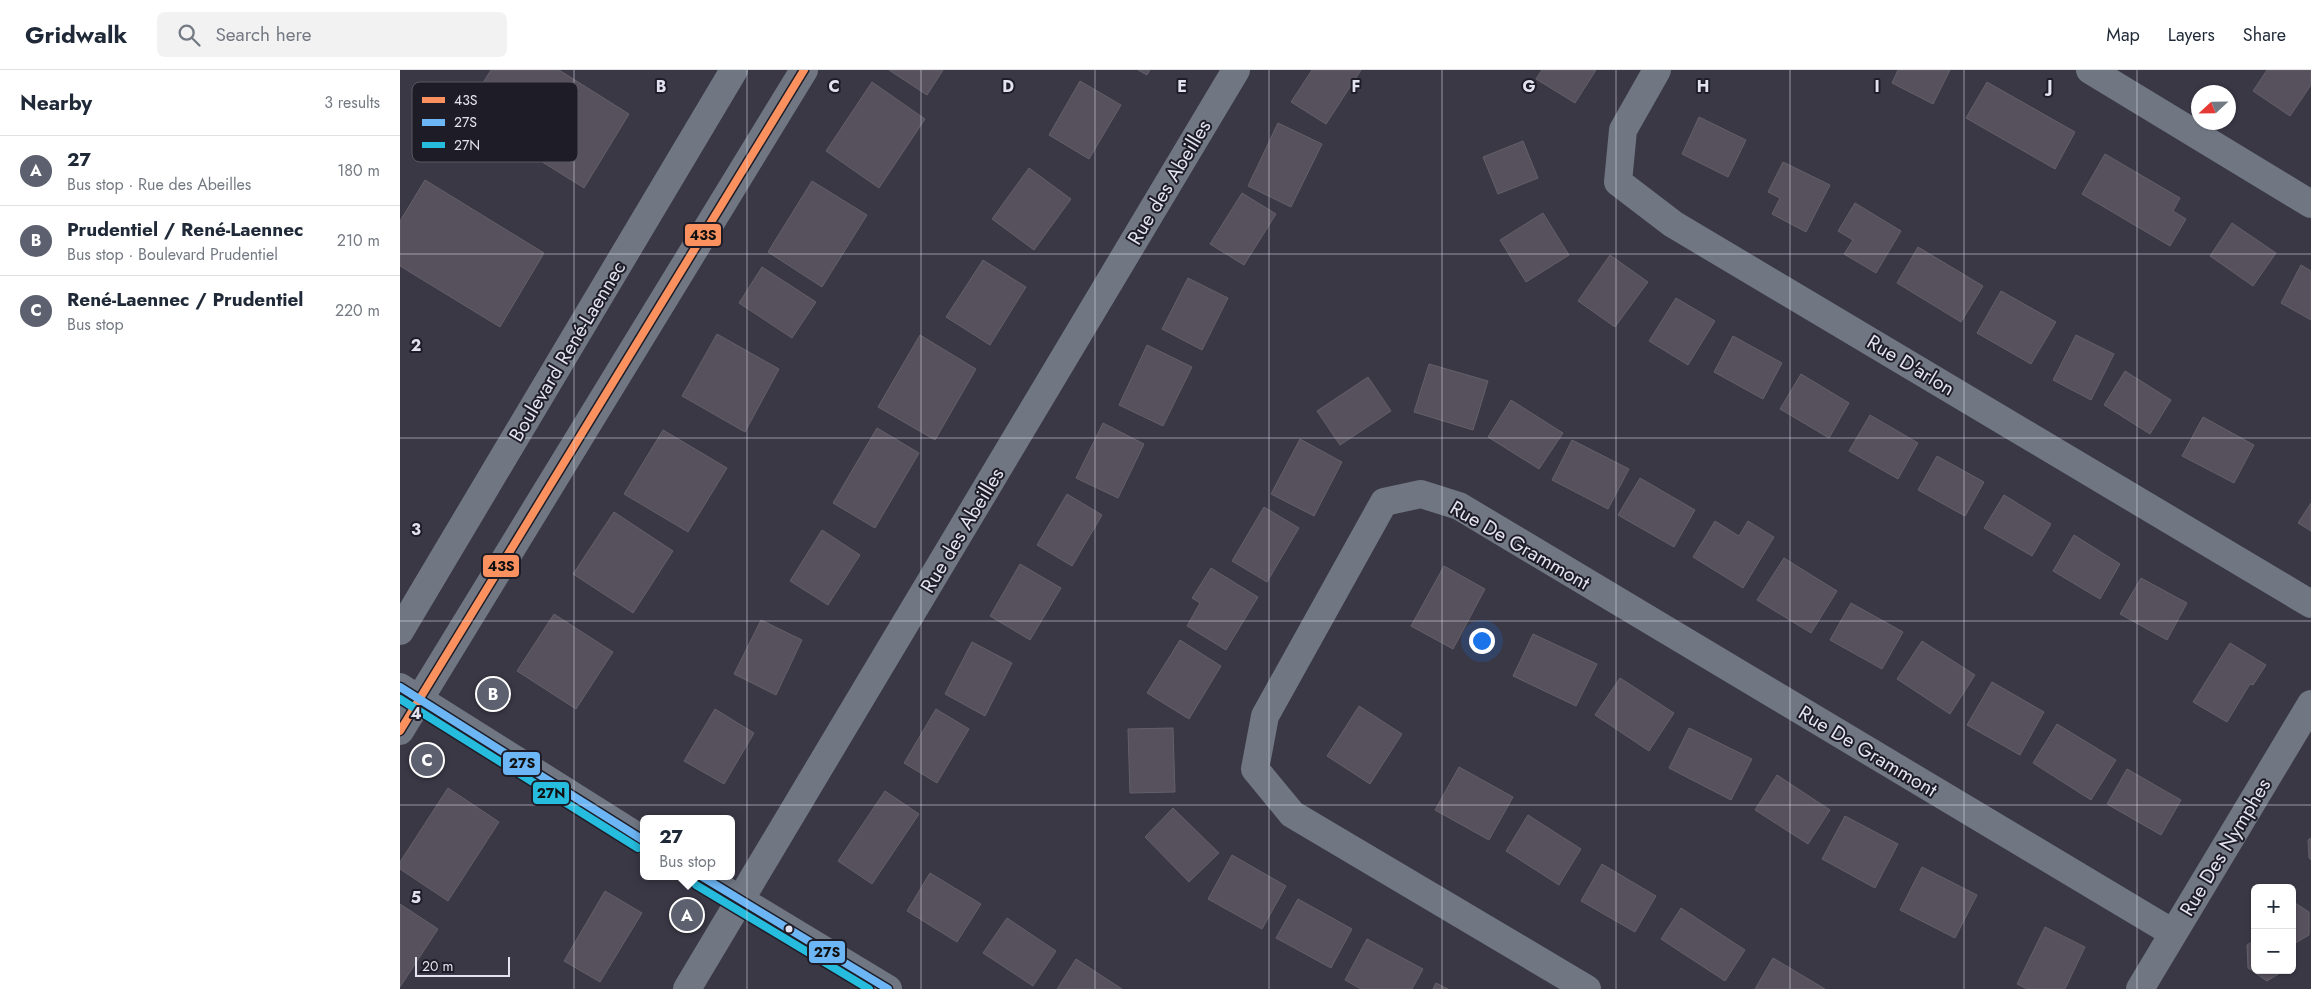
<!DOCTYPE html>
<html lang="en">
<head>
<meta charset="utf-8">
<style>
	:root { --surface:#fff; --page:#f2f2f3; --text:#1f2937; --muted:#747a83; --line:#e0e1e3; --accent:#5d616f }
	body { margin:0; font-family:Jost,sans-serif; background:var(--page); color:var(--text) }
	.controls { position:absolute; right:15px; bottom:15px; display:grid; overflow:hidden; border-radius:8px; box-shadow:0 1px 4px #0004 }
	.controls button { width:45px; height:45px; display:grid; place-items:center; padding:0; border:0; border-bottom:1px solid var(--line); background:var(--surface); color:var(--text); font:25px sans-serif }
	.compass { position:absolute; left:1791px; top:15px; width:45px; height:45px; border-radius:50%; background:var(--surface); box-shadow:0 1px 4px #0004; rotate:248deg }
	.scale { position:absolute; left:15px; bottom:12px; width:95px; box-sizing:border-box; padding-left:5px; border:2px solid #e3e2f0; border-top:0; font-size:14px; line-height:18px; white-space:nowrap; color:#e3e2f0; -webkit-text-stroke:4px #1e1d27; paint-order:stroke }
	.you { position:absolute; left:1081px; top:570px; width:18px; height:18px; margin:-12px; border:4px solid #fff; border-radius:50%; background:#1a73e8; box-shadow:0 0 0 8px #1a73e833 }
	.badge { display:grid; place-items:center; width:32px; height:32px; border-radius:50%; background:var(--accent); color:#fff; font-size:16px; font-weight:700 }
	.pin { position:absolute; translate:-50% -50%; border:2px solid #fff; box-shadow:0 1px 5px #0006 }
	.popup { position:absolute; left:240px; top:745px; width:95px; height:65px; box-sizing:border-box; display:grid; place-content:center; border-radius:8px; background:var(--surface); filter:drop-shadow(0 1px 4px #0005); font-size:16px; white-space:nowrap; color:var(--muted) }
	.popup b { font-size:19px; color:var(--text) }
	.popup::after { content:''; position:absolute; left:50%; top:100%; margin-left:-10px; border:10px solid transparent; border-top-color:var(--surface) }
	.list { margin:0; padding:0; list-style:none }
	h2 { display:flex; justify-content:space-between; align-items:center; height:65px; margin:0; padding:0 20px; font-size:21px }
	h2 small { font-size:16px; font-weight:400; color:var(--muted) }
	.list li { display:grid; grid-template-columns:32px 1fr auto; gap:15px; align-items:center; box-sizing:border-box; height:70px; padding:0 20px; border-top:1px solid var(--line) }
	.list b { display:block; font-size:19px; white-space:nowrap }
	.list p { margin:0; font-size:16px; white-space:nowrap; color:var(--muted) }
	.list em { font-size:16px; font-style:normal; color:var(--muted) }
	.icon { flex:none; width:28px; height:28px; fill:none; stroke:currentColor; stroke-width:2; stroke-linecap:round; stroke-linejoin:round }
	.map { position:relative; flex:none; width:1911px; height:919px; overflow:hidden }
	header { display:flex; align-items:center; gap:30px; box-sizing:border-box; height:70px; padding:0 25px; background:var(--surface); border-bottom:1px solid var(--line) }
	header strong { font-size:24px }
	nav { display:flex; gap:28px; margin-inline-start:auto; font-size:18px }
	.search { width:350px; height:45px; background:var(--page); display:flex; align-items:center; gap:12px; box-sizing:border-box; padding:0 18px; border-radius:8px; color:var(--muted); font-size:19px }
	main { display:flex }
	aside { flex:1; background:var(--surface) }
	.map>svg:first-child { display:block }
</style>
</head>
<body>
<header>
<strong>Gridwalk</strong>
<div class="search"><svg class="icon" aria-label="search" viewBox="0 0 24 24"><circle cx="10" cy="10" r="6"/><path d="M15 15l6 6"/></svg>Search here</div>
<nav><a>Map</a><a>Layers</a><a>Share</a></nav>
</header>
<main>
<aside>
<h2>Nearby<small>3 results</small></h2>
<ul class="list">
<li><span class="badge">A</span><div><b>27</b><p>Bus stop · Rue des Abeilles</p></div><em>180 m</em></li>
<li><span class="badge">B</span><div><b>Prudentiel / René-Laennec</b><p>Bus stop · Boulevard Prudentiel</p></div><em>210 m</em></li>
<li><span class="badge">C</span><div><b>René-Laennec / Prudentiel</b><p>Bus stop</p></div><em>220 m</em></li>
</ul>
</aside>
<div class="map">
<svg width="1911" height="919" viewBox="0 0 1911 919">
	<rect width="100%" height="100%" fill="#3a3845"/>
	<path fill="#57505d" stroke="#646069" d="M 91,0 L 159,0 L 229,44 L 184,118 L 64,43 Z
		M 489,0 L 543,0 L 527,25 Z
		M 738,0 L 750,0 L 747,5 Z
		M 912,0 L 961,0 L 926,54 L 891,32 Z
		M 1142,0 L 1196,0 L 1175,33 L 1136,9 Z
		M 1498,0 L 1550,0 L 1533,34 L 1492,13 Z
		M 1867,0 L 1911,0 L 1911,15 L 1890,46 L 1853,21 Z
		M 680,11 L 721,35 L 689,89 L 649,65 Z
		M 472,12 L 525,49 L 479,118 L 426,81 Z
		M 1587,12 L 1675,62 L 1655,99 L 1566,48 Z
		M 1299,47 L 1346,70 L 1328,107 L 1282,84 Z
		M 878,53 L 922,74 L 891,137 L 848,116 Z
		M 1123,71 L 1138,108 L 1098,124 L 1083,87 Z
		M 1705,84 L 1780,128 L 1773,141 L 1786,149 L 1770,176 L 1682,124 Z
		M 1383,92 L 1430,115 L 1406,162 L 1372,144 L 1380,128 L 1368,122 Z
		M 629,98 L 671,129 L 634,180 L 592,149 Z
		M 25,110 L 144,183 L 100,257 L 0,196 L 0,151 Z
		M 412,111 L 467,145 L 422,217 L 368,182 Z
		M 842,123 L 876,144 L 844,195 L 810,174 Z
		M 1455,133 L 1501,161 L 1476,203 L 1444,184 L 1453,170 L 1438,161 Z
		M 1143,143 L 1169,185 L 1126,212 L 1100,170 Z
		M 1832,153 L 1876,183 L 1853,216 L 1810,186 Z
		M 1518,177 L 1583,216 L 1561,252 L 1497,213 Z
		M 1210,185 L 1248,212 L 1215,257 L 1178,231 Z
		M 583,190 L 626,217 L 590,275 L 546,247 Z
		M 1901,195 L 1911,201 L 1911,250 L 1881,233 Z
		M 362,197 L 416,232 L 392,268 L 339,233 Z
		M 788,208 L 828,228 L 802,280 L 762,259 Z
		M 1601,221 L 1656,252 L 1631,294 L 1577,263 Z
		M 1276,228 L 1315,251 L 1288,295 L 1249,271 Z
		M 317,264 L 379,299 L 345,362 L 282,326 Z
		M 520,265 L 576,299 L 535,370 L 478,337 Z
		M 1676,265 L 1714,284 L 1691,330 L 1653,310 Z
		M 1333,266 L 1382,293 L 1363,329 L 1314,302 Z
		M 747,275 L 792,297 L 763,356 L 719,335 Z
		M 1029,294 L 1088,311 L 1073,360 L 1014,342 Z
		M 1725,301 L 1771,330 L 1750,364 L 1704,335 Z
		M 1401,304 L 1449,333 L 1429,368 L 1380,339 Z
		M 968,307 L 991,341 L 940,375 L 917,341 Z
		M 1111,330 L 1163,363 L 1139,399 L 1088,367 Z
		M 1470,345 L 1518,373 L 1498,409 L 1449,381 Z
		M 1803,347 L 1854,375 L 1834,413 L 1782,386 Z
		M 703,353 L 744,374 L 718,428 L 676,408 Z
		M 477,358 L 519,383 L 475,458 L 433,433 Z
		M 263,360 L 327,398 L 288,462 L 224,424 Z
		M 900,369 L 942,392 L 914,446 L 871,424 Z
		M 1172,370 L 1229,399 L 1208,439 L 1152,410 Z
		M 1537,386 L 1584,412 L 1565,446 L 1518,420 Z
		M 1240,408 L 1295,440 L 1274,477 L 1218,445 Z
		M 667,424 L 702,445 L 672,496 L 637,475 Z
		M 1604,425 L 1651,454 L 1632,486 L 1584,458 Z
		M 1911,433 L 1911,461 L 1898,453 Z
		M 864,437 L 899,458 L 867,512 L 832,491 Z
		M 214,442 L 273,481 L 233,543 L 173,504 Z
		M 1315,451 L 1339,466 L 1348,451 L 1374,467 L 1343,518 L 1293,487 Z
		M 422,460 L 460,485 L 428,535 L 390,511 Z
		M 1674,465 L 1720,494 L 1700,529 L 1653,501 Z
		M 1384,488 L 1437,521 L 1411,563 L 1357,530 Z
		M 620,494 L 661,518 L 630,570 L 590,546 Z
		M 1044,496 L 1085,519 L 1053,579 L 1011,556 Z
		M 811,498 L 858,527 L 826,580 L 787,556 L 800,533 L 792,528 Z
		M 1741,508 L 1787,533 L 1767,570 L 1720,544 Z
		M 1451,533 L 1503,562 L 1482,599 L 1430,570 Z
		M 154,544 L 213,582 L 176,639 L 117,601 Z
		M 361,550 L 402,570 L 376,625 L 334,604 Z
		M 1133,564 L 1197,594 L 1176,636 L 1113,606 Z
		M 780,570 L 821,596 L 789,649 L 747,623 Z
		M 1522,571 L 1575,605 L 1550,644 L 1497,609 Z
		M 572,572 L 612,593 L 585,646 L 545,624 Z
		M 1830,573 L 1866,595 L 1853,615 L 1850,614 L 1827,652 L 1793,632 Z
		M 1220,608 L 1274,643 L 1249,681 L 1195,645 Z
		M 1592,612 L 1644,642 L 1620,685 L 1567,655 Z
		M 959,636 L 1002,664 L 970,714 L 927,686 Z
		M 315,639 L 354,663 L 324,714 L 284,691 Z
		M 536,639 L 569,659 L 537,713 L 504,693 Z
		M 1657,654 L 1716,690 L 1691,730 L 1633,693 Z
		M 773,658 L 775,722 L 730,723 L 728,659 Z
		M 1289,658 L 1352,689 L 1331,730 L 1269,698 Z
		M 1059,697 L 1113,727 L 1089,770 L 1035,740 Z
		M 1727,699 L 1781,730 L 1761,765 L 1707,734 Z
		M 1377,705 L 1430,740 L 1408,774 L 1355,740 Z
		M 48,718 L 99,752 L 48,831 L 0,799 L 0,792 Z
		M 485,721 L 519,744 L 472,814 L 438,791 Z
		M 773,738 L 819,783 L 789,812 L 745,767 Z
		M 1128,745 L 1181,779 L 1159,815 L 1106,781 Z
		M 1445,746 L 1498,774 L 1475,818 L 1422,789 Z
		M 1911,768 L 1911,790 L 1909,788 L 1908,770 Z
		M 832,785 L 886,816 L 862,859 L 808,829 Z
		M 1202,794 L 1256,826 L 1235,862 L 1181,831 Z
		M 1522,797 L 1577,825 L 1555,868 L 1500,840 Z
		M 530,803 L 581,834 L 557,872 L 507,841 Z
		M 205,821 L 242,843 L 200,912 L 164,891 Z
		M 898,829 L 952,859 L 931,898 L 876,868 Z
		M 1892,831 L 1909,842 L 1909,865 L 1892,875 Z
		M 0,834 L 38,859 L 0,917 Z
		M 1281,838 L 1345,880 L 1325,911 L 1261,869 Z
		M 607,848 L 656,881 L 633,916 L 583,883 Z
		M 1645,857 L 1685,877 L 1665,919 L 1627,919 L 1617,914 Z
		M 967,869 L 1023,899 L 1012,919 L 961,919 L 945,910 Z
		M 1855,870 L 1855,900 L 1885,900 L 1867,911 L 1848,898 L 1847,875 Z
		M 1373,888 L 1425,919 L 1355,919 Z
		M 676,889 L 722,919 L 657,919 Z
		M 1036,913 L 1048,919 L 1033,919 Z"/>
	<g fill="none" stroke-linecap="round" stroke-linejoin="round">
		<path stroke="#707783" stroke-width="28" d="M 1257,0 L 1223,60 L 1218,112 L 1273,154 L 1911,534
			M 1690,0 L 1911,134
			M 0,561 L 334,0
			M 0,617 L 243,770
			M 0,661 L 404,0
			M 301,806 L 488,919
			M 287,919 L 836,0
			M 1187,919 L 892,744 L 855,699 L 865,646 L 984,432 L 1021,424 L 1059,436 L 1773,863
			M 1740,919 L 1911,634"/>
		<g stroke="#1e1d27" stroke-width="11">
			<path id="bus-1" d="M 0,661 L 404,0"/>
		</g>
		<g stroke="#1e1d27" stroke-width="11">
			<path id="bus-2" d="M 0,617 L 243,770
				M 301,806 L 488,919"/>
		</g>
		<g stroke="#1e1d27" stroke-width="11">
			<path id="bus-3" d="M 0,629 L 238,778
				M 296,815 L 469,919"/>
		</g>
		<use href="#bus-1" stroke="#fa915f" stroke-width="8"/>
		<use href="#bus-2" stroke="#6db6f5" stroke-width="8"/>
		<use href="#bus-3" stroke="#26bcdd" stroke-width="8"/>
	</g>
	<path fill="none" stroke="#e3e2f0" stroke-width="1" stroke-opacity="0.55" d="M 174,0 L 174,919M 347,0 L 347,919M 521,0 L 521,919M 695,0 L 695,919M 869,0 L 869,919M 1042,0 L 1042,919M 1216,0 L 1216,919M 1390,0 L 1390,919M 1564,0 L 1564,919M 1737,0 L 1737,919M 0,184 L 1911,184M 0,368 L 1911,368M 0,551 L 1911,551M 0,735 L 1911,735"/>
	<circle fill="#e3e2f0" stroke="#1e1d27" stroke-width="2" cx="389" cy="859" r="4.5"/>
	<g text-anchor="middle" stroke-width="4" stroke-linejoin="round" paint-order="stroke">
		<g font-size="20" fill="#e3e2f0" stroke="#1e1d27">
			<text transform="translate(769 112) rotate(-59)" y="7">Rue des Abeilles</text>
			<text transform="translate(167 281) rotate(-59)" y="7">Boulevard René-Laennec</text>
			<text transform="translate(1511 295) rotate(31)" y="7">Rue D'arlon</text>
			<text transform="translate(562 460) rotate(-59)" y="7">Rue des Abeilles</text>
			<text transform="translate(1120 475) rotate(30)" y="7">Rue De Grammont</text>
			<text transform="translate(1468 681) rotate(31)" y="7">Rue De Grammont</text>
			<text transform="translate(1825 777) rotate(-59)" y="7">Rue Des Nymphes</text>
		</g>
	</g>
	<rect x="12" y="12" width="166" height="80" rx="8" fill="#1e1d27" stroke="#595863" stroke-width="1"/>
	<rect x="22" y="27" width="23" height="6" fill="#fa915f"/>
	<rect x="22" y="49" width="23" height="7" fill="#6db6f5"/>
	<rect x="22" y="72" width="23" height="6" fill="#26bcdd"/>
	<g font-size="14" fill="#e3e2f0">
		<text x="54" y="35">43S</text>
		<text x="54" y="57">27S</text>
		<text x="54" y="80">27N</text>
	</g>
	<g font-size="16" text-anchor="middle" font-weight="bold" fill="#e3e2f0" stroke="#1e1d27" stroke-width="4" stroke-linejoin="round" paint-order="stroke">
		<text x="261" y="22">B</text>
		<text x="434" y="22">C</text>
		<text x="608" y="22">D</text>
		<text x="782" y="22">E</text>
		<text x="956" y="22">F</text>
		<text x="1129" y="22">G</text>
		<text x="1303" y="22">H</text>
		<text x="1477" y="22">I</text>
		<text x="1650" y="22">J</text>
		<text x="16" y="281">2</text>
		<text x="16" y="465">3</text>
		<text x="16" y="649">4</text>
		<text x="16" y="833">5</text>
	</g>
	<g stroke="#1e1d27" stroke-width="2">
		<rect x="284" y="153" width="38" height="24" rx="5" fill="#fa915f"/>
		<rect x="82" y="484" width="38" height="24" rx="5" fill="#fa915f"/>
		<rect x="102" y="681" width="39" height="25" rx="5" fill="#6db6f5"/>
		<rect x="132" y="711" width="38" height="24" rx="5" fill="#26bcdd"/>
		<rect x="408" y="870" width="38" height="24" rx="5" fill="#6db6f5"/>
	</g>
	<g font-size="14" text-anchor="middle" font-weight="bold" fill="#111">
		<text x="303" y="170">43S</text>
		<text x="101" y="501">43S</text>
		<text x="122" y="698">27S</text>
		<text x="151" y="728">27N</text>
		<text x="427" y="887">27S</text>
	</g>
</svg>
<div class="controls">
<button>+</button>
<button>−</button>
</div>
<svg class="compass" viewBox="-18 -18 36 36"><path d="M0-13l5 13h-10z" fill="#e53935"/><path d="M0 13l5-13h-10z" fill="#747a83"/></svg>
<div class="scale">20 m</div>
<div class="you"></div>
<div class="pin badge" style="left:287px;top:845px">A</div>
<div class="popup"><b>27</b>Bus stop</div>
<div class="pin badge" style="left:93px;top:624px">B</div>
<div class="pin badge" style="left:27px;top:690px">C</div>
</div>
</main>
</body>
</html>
